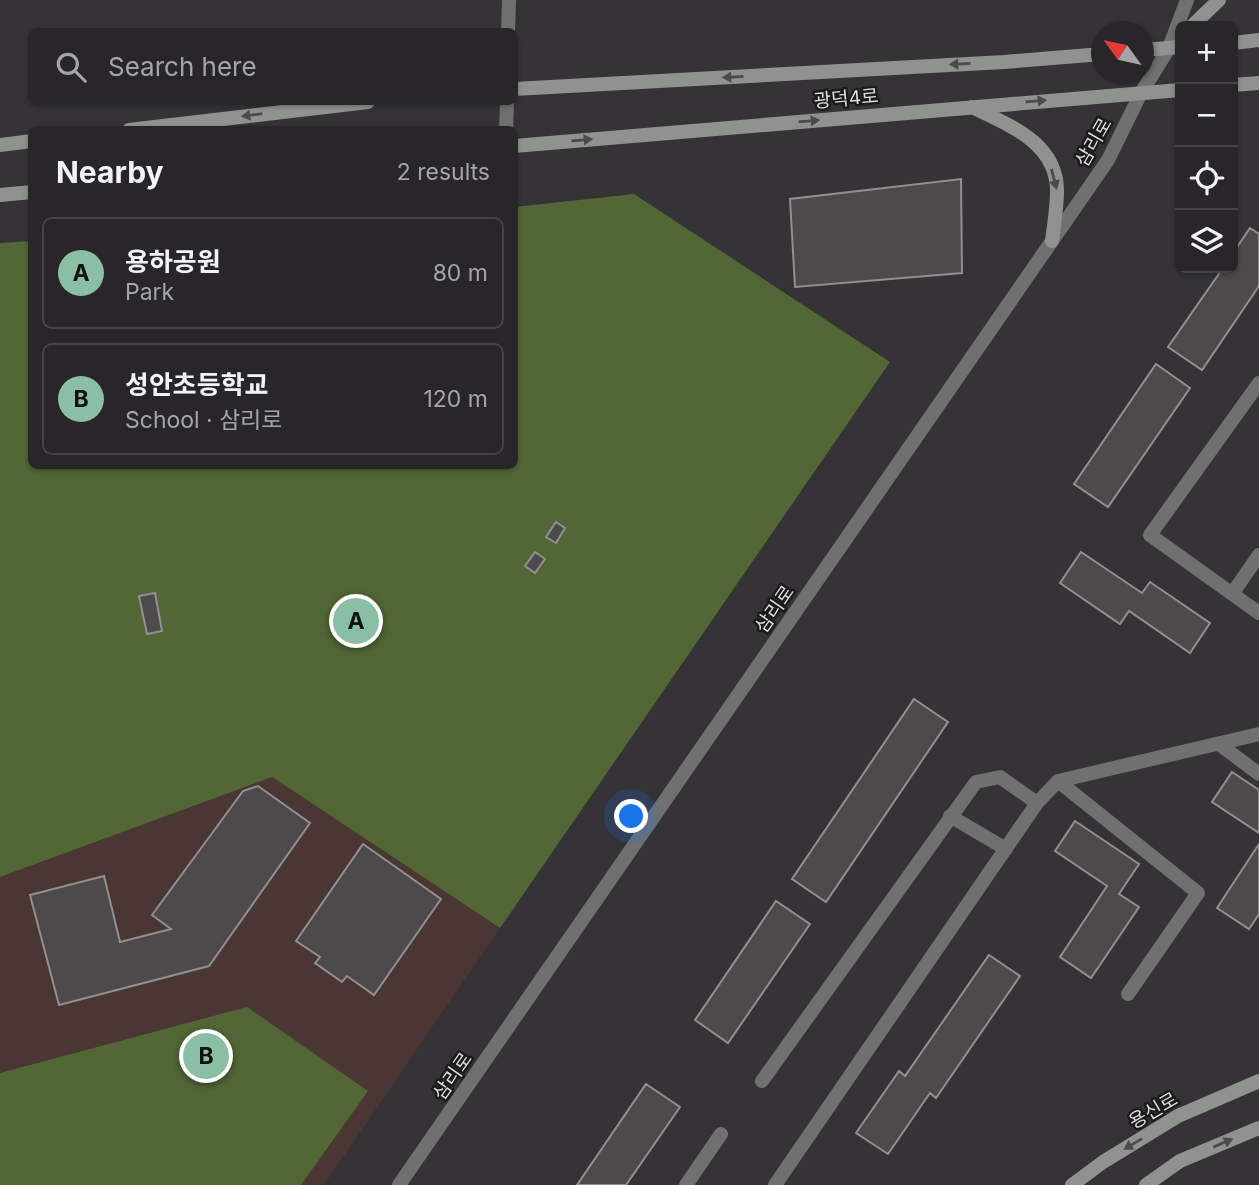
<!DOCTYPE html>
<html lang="en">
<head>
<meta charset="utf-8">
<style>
	:root { --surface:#282628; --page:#343234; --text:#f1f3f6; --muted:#a5a5a8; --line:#444345; --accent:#8abfa5 }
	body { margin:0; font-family:Inter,"Noto Sans KR",sans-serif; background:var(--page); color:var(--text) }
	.controls { position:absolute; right:21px; top:21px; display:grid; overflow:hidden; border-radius:10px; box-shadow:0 2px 5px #0004 }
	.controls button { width:63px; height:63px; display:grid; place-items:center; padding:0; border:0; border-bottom:2px solid var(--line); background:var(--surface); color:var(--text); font:35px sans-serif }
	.compass { position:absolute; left:1091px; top:21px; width:63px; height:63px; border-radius:50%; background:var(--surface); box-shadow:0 2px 5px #0004; rotate:303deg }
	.you { position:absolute; left:632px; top:817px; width:24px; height:24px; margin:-18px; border:5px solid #fff; border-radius:50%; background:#1a73e8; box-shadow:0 0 0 10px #1a73e833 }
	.badge { display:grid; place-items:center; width:46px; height:46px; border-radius:50%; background:var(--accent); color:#111; font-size:23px; font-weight:700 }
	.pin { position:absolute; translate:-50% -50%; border:4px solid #fff; box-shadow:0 2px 7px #0006 }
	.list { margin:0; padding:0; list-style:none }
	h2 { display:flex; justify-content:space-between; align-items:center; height:91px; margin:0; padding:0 28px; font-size:30px }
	h2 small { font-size:23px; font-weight:400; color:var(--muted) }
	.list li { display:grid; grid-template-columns:46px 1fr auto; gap:21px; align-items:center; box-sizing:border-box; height:112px; margin:0 14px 14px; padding:0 14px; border:2px solid var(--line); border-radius:10px }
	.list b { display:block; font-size:26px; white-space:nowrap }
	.list p { margin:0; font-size:23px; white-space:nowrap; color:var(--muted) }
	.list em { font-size:23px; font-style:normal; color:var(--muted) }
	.icon { flex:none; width:38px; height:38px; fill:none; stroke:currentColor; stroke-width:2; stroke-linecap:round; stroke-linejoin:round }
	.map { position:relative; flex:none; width:1259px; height:1185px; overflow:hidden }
	.search { position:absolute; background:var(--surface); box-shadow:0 2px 5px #0004; left:28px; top:28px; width:490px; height:77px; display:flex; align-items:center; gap:18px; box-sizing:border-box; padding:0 24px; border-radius:10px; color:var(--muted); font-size:26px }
	.panel { position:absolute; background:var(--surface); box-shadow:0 2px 5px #0004; left:28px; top:126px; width:490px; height:343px; border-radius:10px }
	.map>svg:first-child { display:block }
</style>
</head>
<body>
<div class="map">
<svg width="1259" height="1185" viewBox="0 0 1259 1185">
	<rect width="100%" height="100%" fill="#353336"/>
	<path fill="#4a3633" d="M 272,777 L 500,928 L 324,1185 L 0,1185 L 0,877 Z"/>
	<path fill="#526636" d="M 634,194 L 890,362 L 500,928 L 272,777 L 0,877 L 0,243 L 31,241 L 32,466 L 514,466 L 515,207 Z
		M 247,1007 L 368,1091 L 301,1185 L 0,1185 L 0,1073 Z"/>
	<path fill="#4d4a4c" stroke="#928e91" stroke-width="2" d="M 961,179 L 962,273 L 795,287 L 790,199 Z
		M 1250,228 L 1259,234 L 1259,286 L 1202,370 L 1168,347 L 1223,268 L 1233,268 L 1233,253 Z
		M 1156,364 L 1190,388 L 1108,507 L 1074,484 Z
		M 556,522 L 565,528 L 556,543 L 546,537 Z
		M 535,552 L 545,559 L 535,573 L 525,566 Z
		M 1081,552 L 1142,593 L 1150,582 L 1210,623 L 1190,653 L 1129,611 L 1120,624 L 1060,583 Z
		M 155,593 L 162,631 L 147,634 L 139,596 Z
		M 914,699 L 948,722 L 826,902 L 792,879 Z
		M 1232,772 L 1259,790 L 1259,833 L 1212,802 Z
		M 258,786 L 310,823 L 209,966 L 59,1005 L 30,895 L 104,876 L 120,942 L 171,929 L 152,915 L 243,791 Z
		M 1075,821 L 1139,864 L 1119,894 L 1139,907 L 1091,978 L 1060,957 L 1107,886 L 1055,851 Z
		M 363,844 L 441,899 L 374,995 L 347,976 L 342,982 L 315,963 L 320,957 L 296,941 Z
		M 1259,844 L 1259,914 L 1249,929 L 1217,908 Z
		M 776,901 L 810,924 L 728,1043 L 695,1020 Z
		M 989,955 L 1020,976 L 936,1098 L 930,1093 L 888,1154 L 856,1133 L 899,1071 L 905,1076 Z
		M 646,1084 L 680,1107 L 626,1185 L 577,1185 Z"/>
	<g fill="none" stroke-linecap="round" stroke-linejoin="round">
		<path stroke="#6f706f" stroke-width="14" d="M 1259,383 L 1150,535 L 1259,613
			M 1232,594 L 1259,555
			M 1219,744 L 1259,774
			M 1058,781 L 1198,893 L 1128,994
			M 950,816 L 1006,849
			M 762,1081 L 976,782 L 1000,777 L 1037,803
			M 686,1185 L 721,1134
			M 775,1185 L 1037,803 L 1058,781 L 1259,734"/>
		<path stroke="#6f706f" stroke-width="14" d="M 508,32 L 509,0
			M 506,130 L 507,102
			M 399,1185 L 1108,160 L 1141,93 L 1169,48 L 1187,0"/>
		<path stroke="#909290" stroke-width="14" d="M 1192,26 L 1219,0
			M 1233,43 L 1259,40
			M 1144,50 L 1180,47
			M 1233,85 L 1259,83
			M 514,89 L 1004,62 L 1102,54
			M 972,107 C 1008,125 1057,142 1057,191 C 1057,207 1054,225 1052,241
			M 129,130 L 368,102
			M 0,145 L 32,141
			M 514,146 L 1180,90
			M 0,195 L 32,192
			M 1072,1185 L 1103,1162 L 1178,1116 L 1259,1081
			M 1146,1185 L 1180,1161 L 1259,1128"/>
	</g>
	<defs><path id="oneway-solid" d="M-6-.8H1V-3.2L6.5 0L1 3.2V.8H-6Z" transform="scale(1.75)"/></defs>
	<g fill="#4a4b4a">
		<use href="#oneway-solid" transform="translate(960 64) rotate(177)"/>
		<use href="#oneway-solid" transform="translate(733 77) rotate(177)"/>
		<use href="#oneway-solid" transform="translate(1036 101) rotate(-5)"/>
		<use href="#oneway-solid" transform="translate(252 115) rotate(173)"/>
		<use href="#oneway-solid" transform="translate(809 121) rotate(-5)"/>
		<use href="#oneway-solid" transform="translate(582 140) rotate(-5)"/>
		<use href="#oneway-solid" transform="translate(1054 179) rotate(76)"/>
		<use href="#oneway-solid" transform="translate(1223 1143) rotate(-23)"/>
		<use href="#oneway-solid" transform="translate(1133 1144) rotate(149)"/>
	</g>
	<g text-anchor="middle" stroke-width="5" stroke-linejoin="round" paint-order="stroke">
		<g font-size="19" fill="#dedcde" stroke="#1c1b1c">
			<text transform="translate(846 98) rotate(-5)" y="7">광덕4로</text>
			<text transform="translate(1093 142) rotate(-60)" y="7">삼리로</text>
			<text transform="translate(774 609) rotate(-55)" y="7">삼리로</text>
			<text transform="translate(452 1076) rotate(-55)" y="7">삼리로</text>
			<text transform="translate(1153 1110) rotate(-30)" y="7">용신로</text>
		</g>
	</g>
</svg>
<div class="controls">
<button>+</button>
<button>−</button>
<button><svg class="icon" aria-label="locate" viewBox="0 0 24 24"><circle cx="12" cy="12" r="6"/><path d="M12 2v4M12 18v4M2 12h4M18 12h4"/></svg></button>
<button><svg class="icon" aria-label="layers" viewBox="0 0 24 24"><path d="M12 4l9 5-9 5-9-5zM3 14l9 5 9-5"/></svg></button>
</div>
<svg class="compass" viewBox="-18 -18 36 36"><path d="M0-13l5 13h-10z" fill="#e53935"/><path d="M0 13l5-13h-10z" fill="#a5a5a8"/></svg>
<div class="you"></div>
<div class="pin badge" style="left:356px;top:621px">A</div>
<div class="pin badge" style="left:206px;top:1056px">B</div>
<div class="search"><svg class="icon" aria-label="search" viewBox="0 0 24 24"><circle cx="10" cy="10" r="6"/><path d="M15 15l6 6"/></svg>Search here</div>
<section class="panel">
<h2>Nearby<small>2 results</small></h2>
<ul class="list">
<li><span class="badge">A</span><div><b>용하공원</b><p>Park</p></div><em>80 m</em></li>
<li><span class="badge">B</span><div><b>성안초등학교</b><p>School · 삼리로</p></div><em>120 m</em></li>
</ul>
</section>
</div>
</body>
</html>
